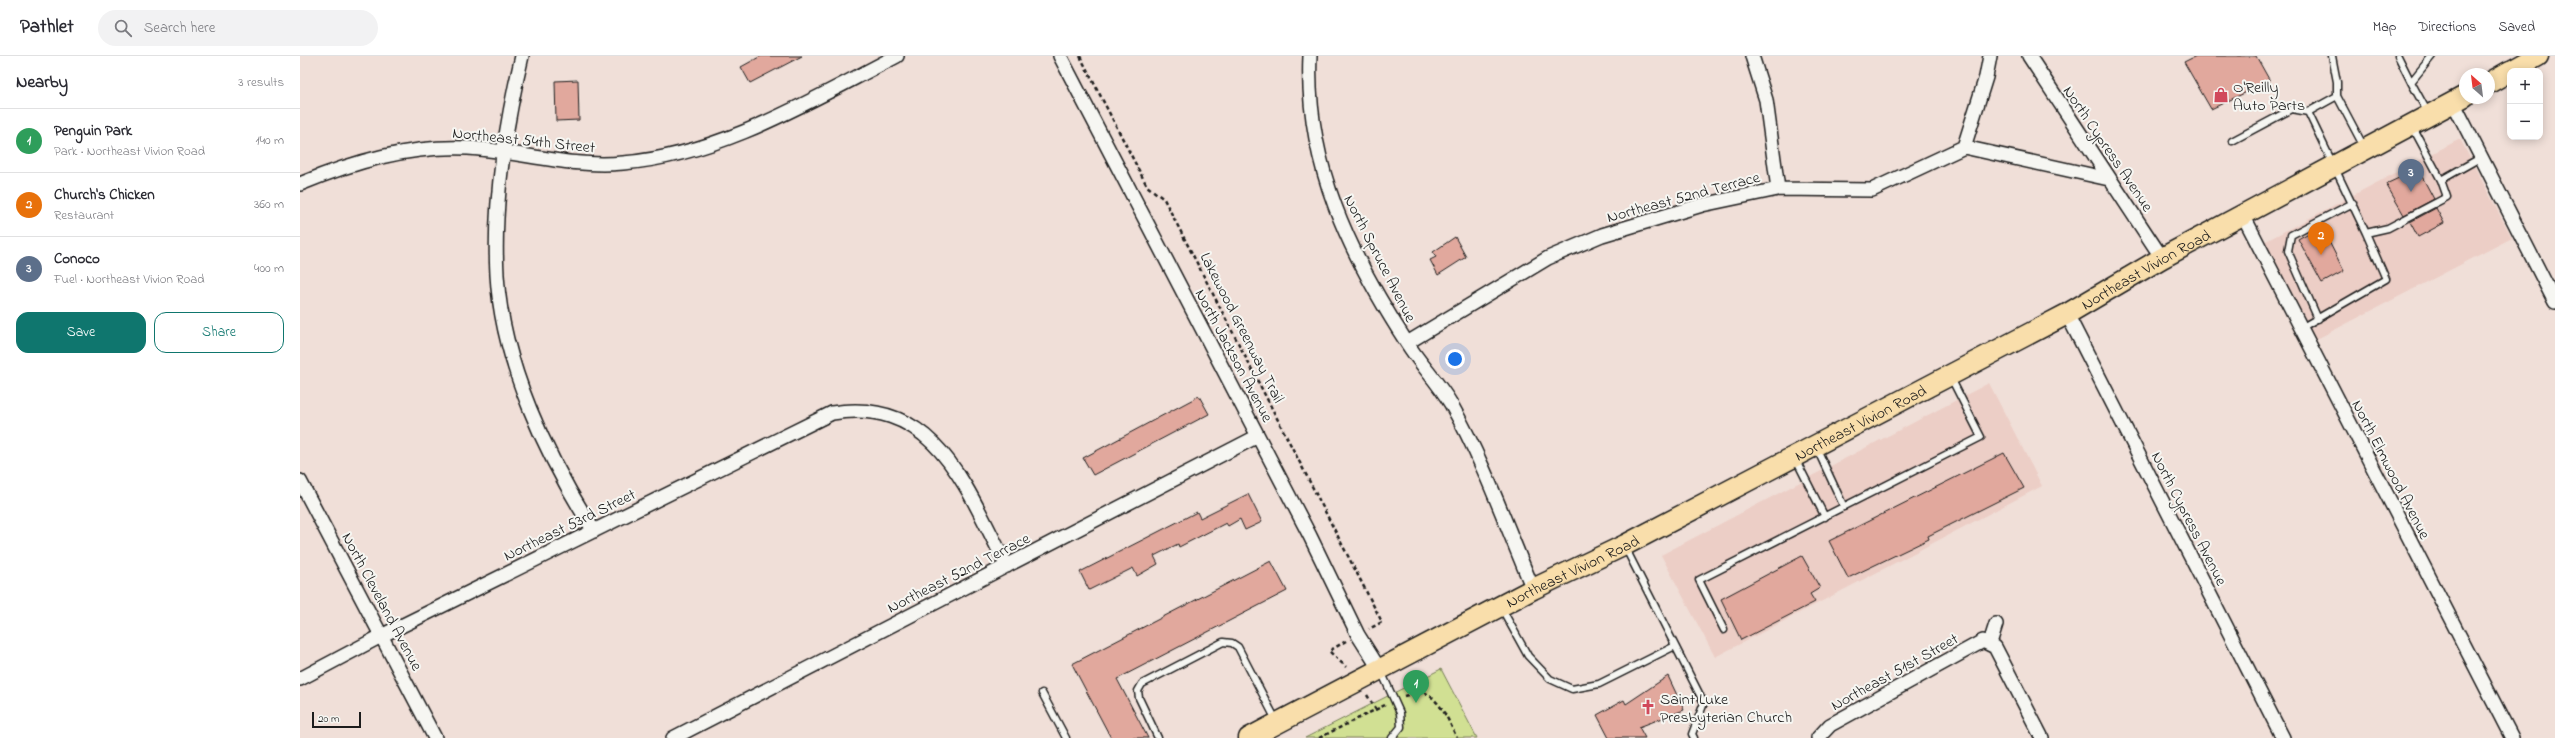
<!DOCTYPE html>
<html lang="en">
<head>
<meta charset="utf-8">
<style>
	:root { --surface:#fff; --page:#f2f2f3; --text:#2b2b33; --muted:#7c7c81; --line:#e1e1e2; --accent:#0f766e }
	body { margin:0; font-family:"Indie Flower",sans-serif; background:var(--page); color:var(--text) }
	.controls { position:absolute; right:12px; top:12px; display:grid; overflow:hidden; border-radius:8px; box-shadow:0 2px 10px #0003 }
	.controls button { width:36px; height:36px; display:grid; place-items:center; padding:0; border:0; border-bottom:1px solid var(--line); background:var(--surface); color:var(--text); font:20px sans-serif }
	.compass { position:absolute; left:2159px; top:12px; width:36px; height:36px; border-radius:50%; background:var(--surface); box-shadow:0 2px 10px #0003; rotate:332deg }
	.scale { position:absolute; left:12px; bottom:10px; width:49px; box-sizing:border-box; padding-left:4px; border:2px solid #1c1c1c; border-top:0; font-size:11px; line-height:14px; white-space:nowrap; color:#1c1c1c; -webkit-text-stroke:3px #f6f6f2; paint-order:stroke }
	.you { position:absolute; left:1155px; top:303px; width:14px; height:14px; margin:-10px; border:3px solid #fff; border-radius:50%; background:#1a73e8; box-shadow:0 0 0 6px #1a73e833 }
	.badge { display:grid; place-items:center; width:26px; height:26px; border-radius:50%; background:var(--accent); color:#fff; font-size:13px; font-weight:700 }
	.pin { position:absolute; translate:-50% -33px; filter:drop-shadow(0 1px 2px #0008) }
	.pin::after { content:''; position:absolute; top:21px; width:14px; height:12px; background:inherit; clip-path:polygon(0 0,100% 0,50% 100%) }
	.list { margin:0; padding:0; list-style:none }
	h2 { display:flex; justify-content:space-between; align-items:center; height:52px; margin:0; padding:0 16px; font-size:17px }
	h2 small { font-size:13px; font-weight:400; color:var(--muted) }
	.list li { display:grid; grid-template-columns:26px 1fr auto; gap:12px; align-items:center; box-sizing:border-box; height:64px; padding:0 16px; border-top:1px solid var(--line) }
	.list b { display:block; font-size:15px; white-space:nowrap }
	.list p { margin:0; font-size:13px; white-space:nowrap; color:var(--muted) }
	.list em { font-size:13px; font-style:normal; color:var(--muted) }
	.actions { display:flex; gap:8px; padding:12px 16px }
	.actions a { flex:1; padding:9px 0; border:1px solid var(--accent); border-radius:12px; text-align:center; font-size:14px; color:var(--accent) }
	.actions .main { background:var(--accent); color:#fff }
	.icon { flex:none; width:22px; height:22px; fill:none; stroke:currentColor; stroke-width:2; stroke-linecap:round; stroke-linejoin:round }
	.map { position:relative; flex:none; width:2255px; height:682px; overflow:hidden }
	header { display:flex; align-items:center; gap:24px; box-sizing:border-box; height:56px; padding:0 20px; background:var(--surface); border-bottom:1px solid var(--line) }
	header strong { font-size:19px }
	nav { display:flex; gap:22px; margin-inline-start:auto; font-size:14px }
	.search { width:280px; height:36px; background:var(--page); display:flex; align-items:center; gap:10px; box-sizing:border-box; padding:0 14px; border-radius:22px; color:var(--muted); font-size:15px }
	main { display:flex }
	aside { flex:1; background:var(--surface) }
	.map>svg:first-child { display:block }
</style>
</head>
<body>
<header>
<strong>Pathlet</strong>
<div class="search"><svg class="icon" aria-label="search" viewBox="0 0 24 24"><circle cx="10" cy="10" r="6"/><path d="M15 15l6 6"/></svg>Search here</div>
<nav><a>Map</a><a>Directions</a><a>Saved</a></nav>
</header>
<main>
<aside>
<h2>Nearby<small>3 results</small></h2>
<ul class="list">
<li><span class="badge" style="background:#2e9e5b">1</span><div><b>Penguin Park</b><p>Park · Northeast Vivion Road</p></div><em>140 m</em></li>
<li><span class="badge" style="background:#e8710a">2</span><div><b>Church's Chicken</b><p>Restaurant</p></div><em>360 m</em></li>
<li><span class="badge" style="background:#5c6f8a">3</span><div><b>Conoco</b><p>Fuel · Northeast Vivion Road</p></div><em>400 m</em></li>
</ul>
<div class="actions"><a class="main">Save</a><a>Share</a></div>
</aside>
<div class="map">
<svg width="2255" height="682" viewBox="0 0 2255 682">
	<rect width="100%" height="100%" fill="#f0dfd8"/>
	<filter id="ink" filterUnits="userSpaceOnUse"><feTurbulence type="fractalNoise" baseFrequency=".025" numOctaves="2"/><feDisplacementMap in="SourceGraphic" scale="8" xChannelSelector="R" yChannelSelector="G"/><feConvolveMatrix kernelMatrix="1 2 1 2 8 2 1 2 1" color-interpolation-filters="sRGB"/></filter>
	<g filter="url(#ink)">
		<path fill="#eccec6" d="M 2160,83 L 2212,182 L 2013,285 L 1964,186 Z
			M 1689,327 L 1742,430 L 1415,601 L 1361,499 Z"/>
		<path fill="#d1e093" stroke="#767e58" d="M 1141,613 L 1177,682 L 1005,682 Z"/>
		<path fill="#e1a89d" stroke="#1c1c1c" d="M 461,0 L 502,0 L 450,27 L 441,11 Z
			M 1896,0 L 1956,0 L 1970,25 L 1911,53 L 1884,6 Z
			M 278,24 L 279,64 L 256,65 L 255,25 Z
			M 2118,113 L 2134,143 L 2104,159 L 2086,128 Z
			M 2136,152 L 2144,167 L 2118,181 L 2110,166 Z
			M 2021,170 L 2044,215 L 2022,227 L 1998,183 Z
			M 1155,181 L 1166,201 L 1138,219 L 1130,204 L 1136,201 L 1133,196 Z
			M 899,340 L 909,358 L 793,419 L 783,402 Z
			M 1704,397 L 1724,432 L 1628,480 L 1629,483 L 1548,522 L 1529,485 Z
			M 948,438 L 962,466 L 945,474 L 940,463 L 928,470 L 926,467 L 879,491 L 878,488 L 854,500 L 858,508 L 837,520 L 833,512 L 789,534 L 780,516 L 897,456 L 900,462 Z
			M 1502,500 L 1520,532 L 1510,538 L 1515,546 L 1441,584 L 1421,543 Z
			M 971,505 L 987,535 L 817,623 L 848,682 L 811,682 L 772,608 Z
			M 1368,620 L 1384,654 L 1339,671 L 1345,682 L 1309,682 L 1297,659 L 1324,644 L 1326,648 Z"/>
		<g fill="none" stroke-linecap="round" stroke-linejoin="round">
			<g stroke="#1c1c1c" stroke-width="9">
				<path id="service" d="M 2032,0 L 2037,26 L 2037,40 L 2064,91
					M 2098,0 L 2111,26
					M 2037,40 L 2008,56 L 2066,177 L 2088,172 L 2147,141 L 2141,124
					M 2128,57 L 2111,26 L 2132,0
					M 2112,70 L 2141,124 L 2180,102
					M 1932,85 L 1992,53 L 2008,56
					M 2018,263 L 1988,195 L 1991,179 L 2053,147
					M 2001,272 L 2086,223 L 2066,177
					M 1517,393 L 1544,451
					M 1495,402 L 1525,461
					M 1325,491 L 1404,647 L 1392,678 L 1394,682
					M 1202,553 L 1228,600 L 1250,623 L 1272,633 L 1299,628 L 1375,590
					M 1424,574 L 1399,524 L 1681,381 L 1651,322
					M 1081,615 L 1100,657 L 1101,671 L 1092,682
					M 742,637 L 766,682
					M 858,682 L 839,642 L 838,635 L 842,628 L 923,586 L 932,587 L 938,591 L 976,664"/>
			</g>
			<g stroke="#1c1c1c" stroke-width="16">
				<path id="minor" d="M 222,0 C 205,71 193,146 197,219 C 202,307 247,402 294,475
					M 760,0 L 1010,480 L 1058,579 L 1080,614
					M 1010,0 C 1005,107 1050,199 1107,287 C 1120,308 1138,326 1151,348 C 1184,406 1207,472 1233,533
					M 1452,0 L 1466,44 L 1478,133
					M 1729,0 L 1862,202
					M 2153,46 L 2255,246
					M 1664,91 L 1686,21 L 1690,0
					M 0,128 C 53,106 110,89 168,92 C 221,95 268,112 323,107 C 421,99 511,44 597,0
					M 1943,159 L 2212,682
					M 1767,258 L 1983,682
					M 1107,287 L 1248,202 L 1302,179 L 1402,149 L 1478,133 L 1572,134 L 1664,91 L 1809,123
					M 0,425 L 135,682
					M 1690,587 L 1696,568
					M 0,623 L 83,579 L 532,357 C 637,340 667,435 707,510
					M 373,682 L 958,380
					M 1518,682 L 1530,669 L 1683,585 L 1695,591 L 1742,682"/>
			</g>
			<g stroke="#1c1c1c" stroke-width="23">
				<g id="primary">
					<path d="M 2211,15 L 2238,0"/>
					<path d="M 2189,27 L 2210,15"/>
					<path id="s1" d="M 949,682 L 1233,533 L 1325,489 L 1767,258 L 1862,202 L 2165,40"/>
				</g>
			</g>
			<path stroke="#1c1c1c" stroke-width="2.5" stroke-dasharray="4 3" stroke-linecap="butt" d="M 780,0 L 847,130 L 864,143 L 1082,566 L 1069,573
				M 1046,585 L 1029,595 L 1046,611
				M 1067,639 L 1076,654
				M 1104,640 L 1122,635 C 1141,644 1148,664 1157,682
				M 1019,682 L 1085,649"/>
			<use href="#service" stroke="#f6f6f2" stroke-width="6"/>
			<use href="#minor" stroke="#f6f6f2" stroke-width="13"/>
			<use href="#primary" stroke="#f9deab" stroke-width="20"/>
		</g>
	</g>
	<defs>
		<g id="shop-bare" transform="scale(1.2)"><path d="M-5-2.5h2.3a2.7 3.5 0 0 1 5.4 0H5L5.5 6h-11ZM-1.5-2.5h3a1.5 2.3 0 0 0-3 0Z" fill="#d1495b" stroke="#f6f6f2" stroke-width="2.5" paint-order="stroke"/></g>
		<g id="church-bare" transform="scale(1.2)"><path d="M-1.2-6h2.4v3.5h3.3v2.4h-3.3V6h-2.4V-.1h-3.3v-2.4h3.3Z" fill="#d1495b" stroke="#f6f6f2" stroke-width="2.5" paint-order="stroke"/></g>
	</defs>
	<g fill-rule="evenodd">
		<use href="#shop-bare" x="1921" y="39"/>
		<use href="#church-bare" x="1348" y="651"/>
	</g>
	<g text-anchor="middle" stroke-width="4" stroke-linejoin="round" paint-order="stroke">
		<g font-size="16" fill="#1c1c1c" stroke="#f6f6f2" text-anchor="start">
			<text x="1933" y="36">O'Reilly<tspan x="1933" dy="18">Auto Parts</tspan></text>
			<text x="1360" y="648">Saint Luke<tspan x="1360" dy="18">Presbyterian Church</tspan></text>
		</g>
		<g font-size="16" fill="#1c1c1c" stroke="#f6f6f2">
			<text transform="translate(224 83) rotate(6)" y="6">Northeast 54th Street</text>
			<text transform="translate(1809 92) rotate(56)" y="6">North Cypress Avenue</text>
			<text transform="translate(1383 140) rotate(-15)" y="6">Northeast 52nd Terrace</text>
			<text transform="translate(1081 202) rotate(63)" y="6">North Spruce Avenue</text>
			<text dy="6" stroke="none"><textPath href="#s1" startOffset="1012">Northeast Vivion Road</textPath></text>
			<text transform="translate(943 271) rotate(63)" y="6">Lakewood Greenway Trail</text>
			<text transform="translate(935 299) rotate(62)" y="6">North Jackson Avenue</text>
			<text dy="6" stroke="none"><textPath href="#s1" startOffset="688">Northeast Vivion Road</textPath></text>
			<text transform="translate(2092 413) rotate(63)" y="6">North Elmwood Avenue</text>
			<text transform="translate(1890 462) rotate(63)" y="6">North Cypress Avenue</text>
			<text transform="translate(269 468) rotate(-26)" y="6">Northeast 53rd Street</text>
			<text dy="6" stroke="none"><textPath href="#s1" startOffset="364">Northeast Vivion Road</textPath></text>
			<text transform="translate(658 516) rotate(-27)" y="6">Northeast 52nd Terrace</text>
			<text transform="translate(83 545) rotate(62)" y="6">North Cleveland Avenue</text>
			<text transform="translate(1594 615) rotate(-29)" y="6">Northeast 51st Street</text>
		</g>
	</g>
</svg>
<div class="controls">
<button>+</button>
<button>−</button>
</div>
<svg class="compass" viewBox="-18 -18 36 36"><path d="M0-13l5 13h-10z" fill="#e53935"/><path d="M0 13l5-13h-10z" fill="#7c7c81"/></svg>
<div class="scale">20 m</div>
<div class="you"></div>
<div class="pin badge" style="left:1116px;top:647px;background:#2e9e5b">1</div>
<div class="pin badge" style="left:2021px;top:199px;background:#e8710a">2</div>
<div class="pin badge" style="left:2111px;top:136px;background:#5c6f8a">3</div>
</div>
</main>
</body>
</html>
